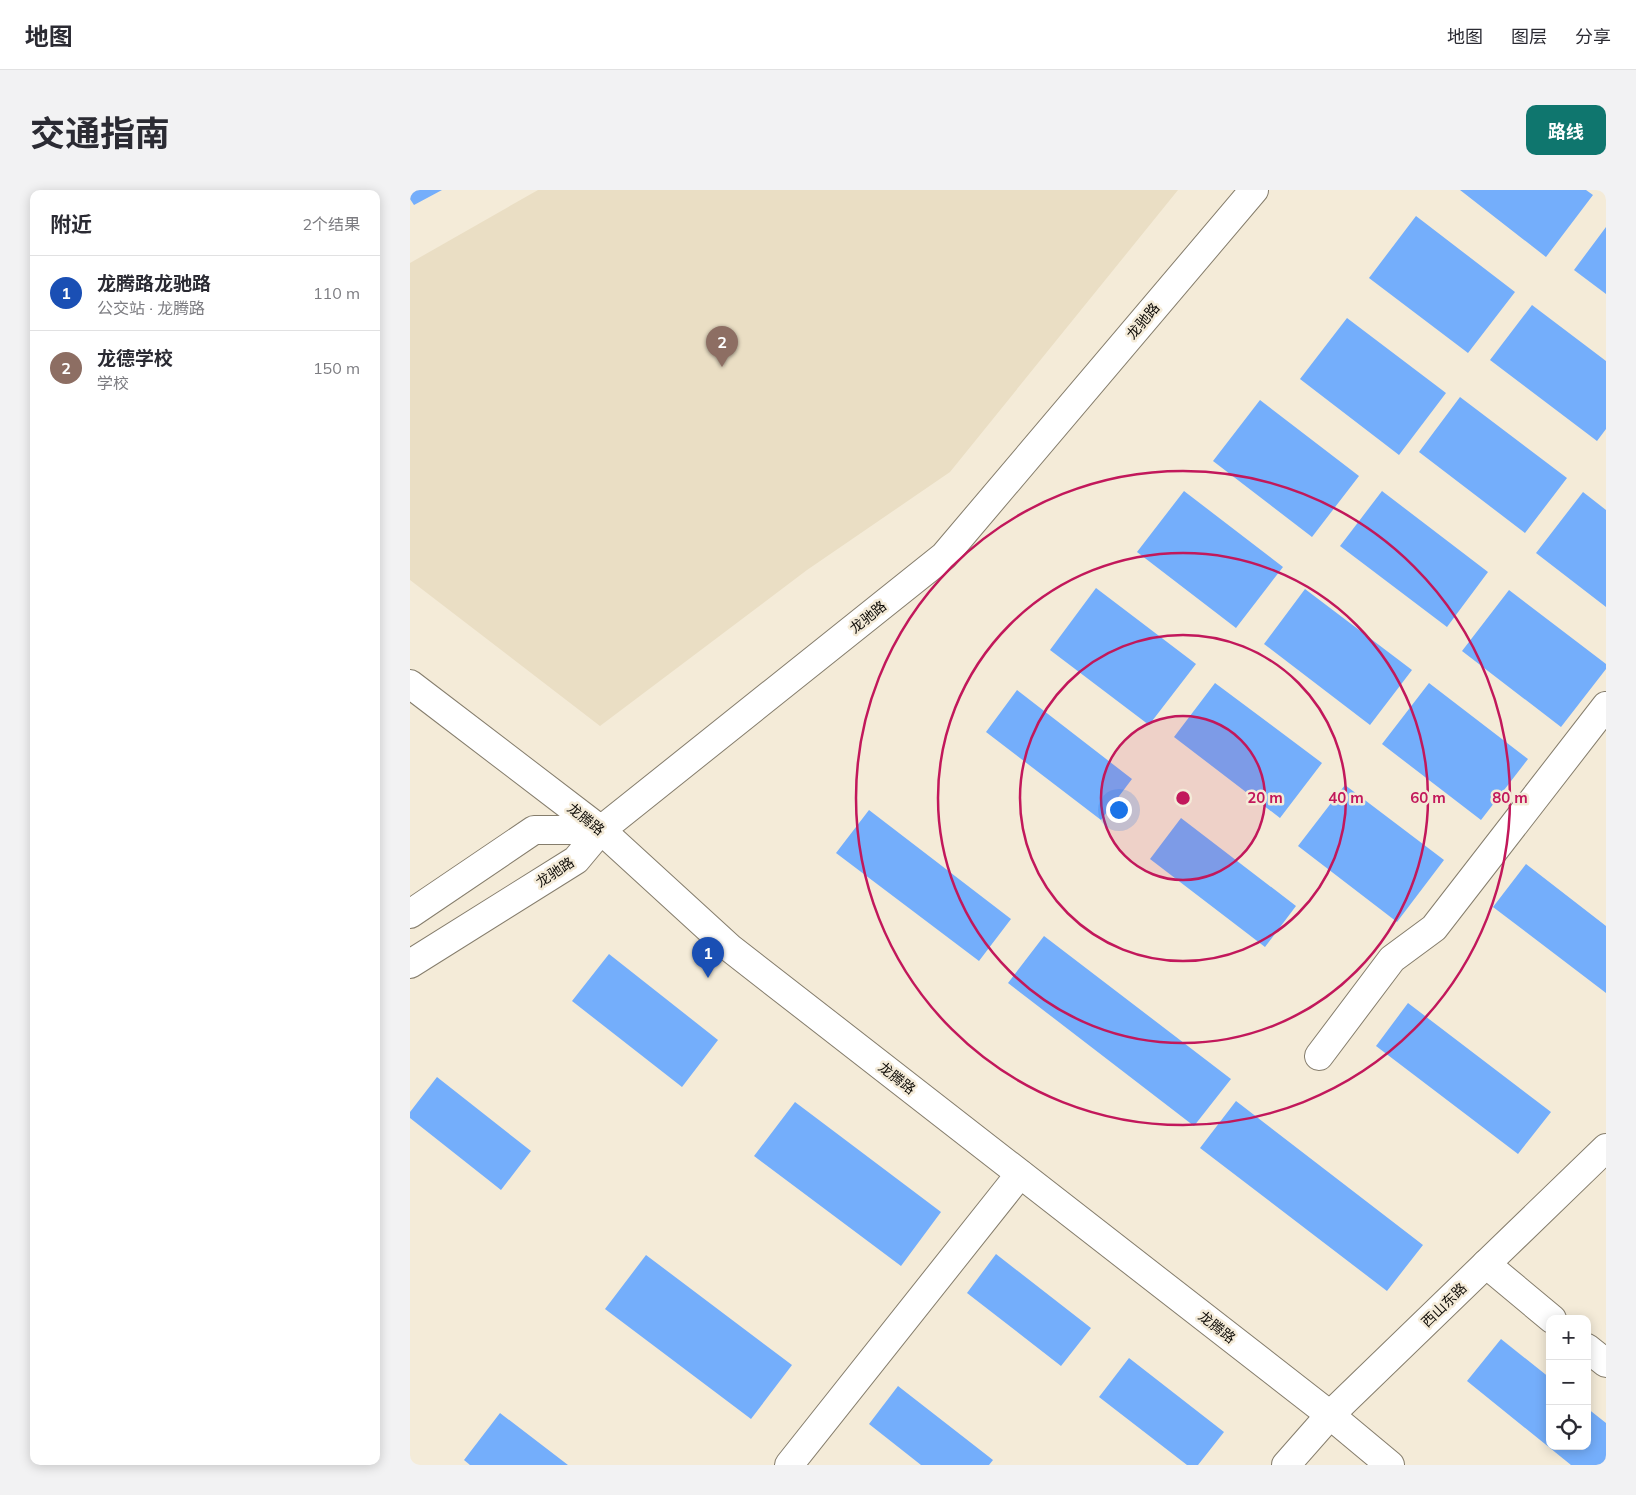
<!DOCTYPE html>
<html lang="zh">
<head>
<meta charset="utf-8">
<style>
	:root { --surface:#fff; --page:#f2f2f3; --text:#2b2b33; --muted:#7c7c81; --line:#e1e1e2; --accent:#0f766e }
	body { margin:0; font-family:Mulish,"Noto Sans SC",sans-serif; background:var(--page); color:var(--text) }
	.controls { position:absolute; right:15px; bottom:15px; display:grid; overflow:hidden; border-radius:10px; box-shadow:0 2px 12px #0003 }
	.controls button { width:45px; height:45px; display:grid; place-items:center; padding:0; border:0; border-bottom:1px solid var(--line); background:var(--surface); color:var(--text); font:25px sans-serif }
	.you { position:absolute; left:708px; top:619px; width:18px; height:18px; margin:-12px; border:4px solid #fff; border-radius:50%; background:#1a73e8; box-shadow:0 0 0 8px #1a73e833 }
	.badge { display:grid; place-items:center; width:32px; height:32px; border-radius:50%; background:var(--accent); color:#fff; font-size:16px; font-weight:700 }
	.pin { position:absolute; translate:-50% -41px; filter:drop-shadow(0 1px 2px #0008) }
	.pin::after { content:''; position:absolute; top:26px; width:18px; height:15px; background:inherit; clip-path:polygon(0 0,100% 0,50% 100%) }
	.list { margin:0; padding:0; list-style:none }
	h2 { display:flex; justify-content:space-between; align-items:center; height:65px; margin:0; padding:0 20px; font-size:21px }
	h2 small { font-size:16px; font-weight:400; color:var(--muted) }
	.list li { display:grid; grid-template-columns:32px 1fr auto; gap:15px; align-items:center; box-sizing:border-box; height:75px; padding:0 20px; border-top:1px solid var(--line) }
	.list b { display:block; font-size:19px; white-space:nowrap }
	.list p { margin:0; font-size:16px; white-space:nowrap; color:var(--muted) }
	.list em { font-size:16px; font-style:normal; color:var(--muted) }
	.icon { flex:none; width:28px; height:28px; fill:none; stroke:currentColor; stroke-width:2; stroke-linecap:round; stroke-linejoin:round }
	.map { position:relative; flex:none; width:1196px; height:1275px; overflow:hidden; border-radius:10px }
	header { display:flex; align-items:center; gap:30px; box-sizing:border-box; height:70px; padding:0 25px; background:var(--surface); border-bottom:1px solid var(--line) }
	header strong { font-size:24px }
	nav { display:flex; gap:28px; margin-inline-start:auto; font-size:18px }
	.intro { display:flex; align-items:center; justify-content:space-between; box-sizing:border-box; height:120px; padding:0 30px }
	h1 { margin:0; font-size:35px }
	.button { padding:12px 22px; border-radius:10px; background:var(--accent); color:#fff; font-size:18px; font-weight:700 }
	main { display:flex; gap:30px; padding:0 30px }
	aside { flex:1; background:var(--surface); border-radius:10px; box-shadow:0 2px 12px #0003 }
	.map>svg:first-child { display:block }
</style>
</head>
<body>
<header>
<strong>地图</strong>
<nav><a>地图</a><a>图层</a><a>分享</a></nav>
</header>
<div class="intro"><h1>交通指南</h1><a class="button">路线</a></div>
<main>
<aside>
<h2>附近<small>2个结果</small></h2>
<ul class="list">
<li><span class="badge" style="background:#1a4fb4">1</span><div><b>龙腾路龙驰路</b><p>公交站 · 龙腾路</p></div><em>110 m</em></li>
<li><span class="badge" style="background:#8d6e63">2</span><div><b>龙德学校</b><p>学校</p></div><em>150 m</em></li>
</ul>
</aside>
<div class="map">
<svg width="1196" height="1275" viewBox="0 0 1196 1275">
	<rect width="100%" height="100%" fill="#f4ebd8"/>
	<path fill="#eadec4" d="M 128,0 L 768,0 L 540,282 L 397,380 L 190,536 L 0,390 L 0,73 Z"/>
	<path fill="#74aefb" d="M 0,0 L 32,0 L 4,15 L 0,9 Z
		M 1050,0 L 1176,0 L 1183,5 L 1136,67 Z
		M 1006,26 L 1105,102 L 1058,163 L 959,88 Z
		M 1196,37 L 1196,104 L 1164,80 Z
		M 1122,115 L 1196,171 L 1196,239 L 1187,251 L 1080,170 Z
		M 937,128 L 1036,203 L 989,265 L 890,189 Z
		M 1050,207 L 1157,288 L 1115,343 L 1009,262 Z
		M 850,210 L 949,286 L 902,347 L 803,271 Z
		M 774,301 L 873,377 L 826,438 L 727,362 Z
		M 972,301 L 1078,382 L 1037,437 L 930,356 Z
		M 1173,302 L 1196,320 L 1196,417 L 1126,363 Z
		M 686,398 L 786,474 L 739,535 L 640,460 Z
		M 895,399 L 1002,480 L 960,535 L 854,454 Z
		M 1099,400 L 1196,474 L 1196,479 L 1151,537 L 1052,461 Z
		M 805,493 L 912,573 L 870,628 L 764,547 Z
		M 1019,493 L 1118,569 L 1071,630 L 972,554 Z
		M 607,500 L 722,589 L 691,630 L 576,542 Z
		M 935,595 L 1034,670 L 987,732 L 888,656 Z
		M 459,620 L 601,729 L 569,771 L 426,663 Z
		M 771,628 L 886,716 L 855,757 L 740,669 Z
		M 1116,674 L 1196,736 L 1196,803 L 1083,717 Z
		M 634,746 L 821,889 L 784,936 L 598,793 Z
		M 199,764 L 308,850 L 272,897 L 162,811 Z
		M 998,813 L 1141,922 L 1108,964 L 966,856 Z
		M 27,887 L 121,961 L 91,1000 L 0,928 L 0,922 Z
		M 826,911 L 1013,1055 L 977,1101 L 790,958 Z
		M 385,912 L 531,1022 L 491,1076 L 344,966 Z
		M 586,1064 L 681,1138 L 651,1176 L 557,1103 Z
		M 236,1065 L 382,1175 L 341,1229 L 195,1119 Z
		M 1091,1149 L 1140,1188 L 1140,1256 L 1177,1256 L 1177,1218 L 1196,1233 L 1196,1275 L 1161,1275 L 1057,1191 Z
		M 719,1168 L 814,1242 L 788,1275 L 777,1275 L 689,1207 Z
		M 488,1196 L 583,1270 L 579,1275 L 511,1275 L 459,1234 Z
		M 90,1223 L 158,1275 L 60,1275 L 54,1270 Z"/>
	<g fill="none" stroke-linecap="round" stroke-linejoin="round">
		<g stroke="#857d6c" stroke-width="30">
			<path id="minor" d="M 909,866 L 982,769 L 1024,738 L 1196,516
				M 1076,1074 L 1142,1129
				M 1177,1158 L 1196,1173
				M 379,1275 L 610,984"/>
		</g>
		<g stroke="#857d6c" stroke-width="30">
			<path id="tertiary" d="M 0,494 L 191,640 L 320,758 L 920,1225 L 980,1275
				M 191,640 L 534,366 L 844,0
				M 876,1275 L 920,1225 L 1196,958"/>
		</g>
		<g stroke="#857d6c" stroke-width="30">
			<path id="secondary" d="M 0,724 L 124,640 L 191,640
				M 0,774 L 166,670 L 191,640"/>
		</g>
		<use href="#minor" stroke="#fff" stroke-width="28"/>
		<use href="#tertiary" stroke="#fff" stroke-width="28"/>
		<use href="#secondary" stroke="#fff" stroke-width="28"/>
	</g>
	<circle cx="773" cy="608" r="82" fill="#c2185b" fill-opacity=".12"/>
	<g fill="none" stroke="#c2185b" stroke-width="2.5">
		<circle cx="773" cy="608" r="82"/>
		<circle cx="773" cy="608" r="163"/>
		<circle cx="773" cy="608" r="245"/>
		<circle cx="773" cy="608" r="327"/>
	</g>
	<g text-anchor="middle" stroke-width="5" stroke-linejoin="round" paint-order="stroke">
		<g font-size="14" fill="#0e0b06" stroke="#f4ebd8">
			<text transform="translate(733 131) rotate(-50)" y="5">龙驰路</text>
			<text transform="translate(458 427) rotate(-39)" y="5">龙驰路</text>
			<text transform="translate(176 629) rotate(38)" y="5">龙腾路</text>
			<text transform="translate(145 682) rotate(-33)" y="5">龙驰路</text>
			<text transform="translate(487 888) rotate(38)" y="5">龙腾路</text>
			<text transform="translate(1034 1115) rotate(-44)" y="5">西山东路</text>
			<text transform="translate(807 1137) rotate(38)" y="5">龙腾路</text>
		</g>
	</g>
	<circle cx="773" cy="608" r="8" fill="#c2185b" stroke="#f4ebd8" stroke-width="2.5"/>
	<g font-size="15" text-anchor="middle" font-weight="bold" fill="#c2185b" stroke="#f4ebd8" stroke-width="5" stroke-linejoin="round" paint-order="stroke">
		<text x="855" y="613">20 m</text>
		<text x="936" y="613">40 m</text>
		<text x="1018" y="613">60 m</text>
		<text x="1100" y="613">80 m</text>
	</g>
</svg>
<div class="controls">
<button>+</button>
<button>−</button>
<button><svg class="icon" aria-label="locate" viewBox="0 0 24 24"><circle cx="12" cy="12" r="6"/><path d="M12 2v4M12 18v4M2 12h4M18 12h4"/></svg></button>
</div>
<div class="you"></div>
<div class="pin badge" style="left:298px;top:788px;background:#1a4fb4">1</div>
<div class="pin badge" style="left:312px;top:177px;background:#8d6e63">2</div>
</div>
</main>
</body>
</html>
